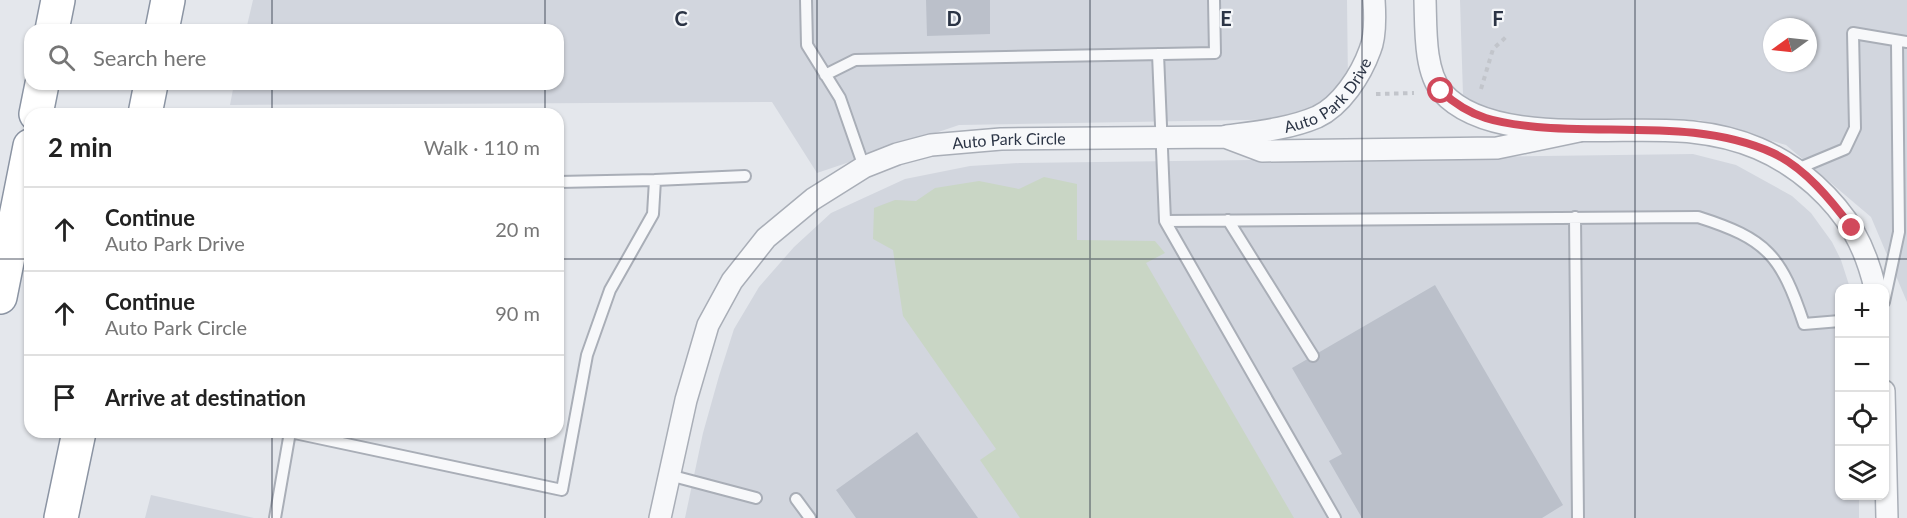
<!DOCTYPE html>
<html lang="en">
<head>
<meta charset="utf-8">
<style>
	:root { --surface:#fff; --page:#f2f2f2; --text:#222; --muted:#767676; --line:#e0e0e0 }
	body { margin:0; font-family:Lato,sans-serif; background:var(--page); color:var(--text) }
	.controls { position:absolute; right:18px; bottom:18px; display:grid; overflow:hidden; border-radius:12px; box-shadow:0 2px 4px #0004 }
	.controls button { width:54px; height:54px; display:grid; place-items:center; padding:0; border:0; border-bottom:2px solid var(--line); background:var(--surface); color:var(--text); font:30px sans-serif }
	.compass { position:absolute; left:1763px; top:18px; width:54px; height:54px; border-radius:50%; background:var(--surface); box-shadow:0 2px 4px #0004; rotate:255deg }
	.stop { position:absolute; width:18px; height:18px; margin:-14px; border:4px solid #d1495b; border-radius:50%; background:#fff }
	.stop.end { background:#d1495b; border-color:#fff; box-shadow:0 2px 6px #0008 }
	.list { margin:0; padding:0; list-style:none }
	h2 { display:flex; justify-content:space-between; align-items:center; height:78px; margin:0; padding:0 24px; font-size:26px }
	h2 small { font-size:20px; font-weight:400; color:var(--muted) }
	.list li { display:grid; grid-template-columns:39px 1fr auto; gap:18px; align-items:center; box-sizing:border-box; height:84px; padding:0 24px; border-top:2px solid var(--line) }
	.list b { display:block; font-size:22px; white-space:nowrap }
	.list p { margin:0; font-size:20px; white-space:nowrap; color:var(--muted) }
	.list em { font-size:20px; font-style:normal; color:var(--muted) }
	.icon { flex:none; width:33px; height:33px; fill:none; stroke:currentColor; stroke-width:2; stroke-linecap:round; stroke-linejoin:round }
	.map { position:relative; flex:none; width:1907px; height:518px; overflow:hidden }
	.search { position:absolute; background:var(--surface); box-shadow:0 2px 4px #0004; left:24px; top:24px; width:540px; height:66px; display:flex; align-items:center; gap:15px; box-sizing:border-box; padding:0 21px; border-radius:18px; color:var(--muted); font-size:22px }
	.panel { position:absolute; background:var(--surface); box-shadow:0 2px 4px #0004; left:24px; top:108px; width:540px; height:330px; border-radius:18px }
	.map>svg:first-child { display:block }
</style>
</head>
<body>
<div class="map">
<svg width="1907" height="518" viewBox="0 0 1907 518">
	<rect width="100%" height="100%" fill="#e4e7ec"/>
	<path fill="#d2d6de" fill-rule="evenodd" d="M 253,0 L 1347,0 L 1348,84 L 1305,119 L 959,125 L 817,173 L 772,102 L 230,105 L 234,84 L 558,84 L 558,30 L 246,30 Z
		M 1460,0 L 1907,0 L 1907,302 L 1871,217 L 1786,145 L 1699,120 L 1501,119 L 1463,95 ZM 1772,27 L 1808,27 L 1808,63 L 1772,63 Z
		M 1693,154 L 1736,165 L 1792,196 L 1811,213 L 1832,242 L 1841,260 L 1850,288 L 1840,288 L 1840,496 L 1859,496 L 1859,518 L 685,518 L 703,433 L 719,376 L 734,329 L 759,287 L 794,247 L 831,213 L 905,179 L 970,166 L 1020,163 Z
		M 151,495 L 254,518 L 145,518 Z"/>
	<path fill="#c9d6c5" d="M 1044,177 L 1077,184 L 1077,240 L 1155,241 L 1165,253 L 1146,263 L 1294,518 L 1020,518 L 980,460 L 996,449 L 903,316 L 893,250 L 873,239 L 874,208 L 895,200 L 916,201 L 935,188 L 979,181 L 1019,189 Z"/>
	<path fill="#bbc0ca" d="M 926,0 L 990,0 L 990,34 L 927,36 Z
		M 1435,285 L 1563,505 L 1542,518 L 1362,518 L 1329,461 L 1342,454 L 1292,368 Z
		M 917,432 L 978,518 L 856,518 L 836,490 Z"/>
	<g fill="none" stroke-linecap="round" stroke-linejoin="round">
		<g stroke="#a9aeb7" stroke-width="14">
			<path id="service" d="M 806,0 L 807,45 L 840,98 L 864,167
				M 1158,54 L 1165,221 L 1698,217 C 1767,239 1781,255 1804,324 L 1840,321
				M 825,75 L 855,60 L 1215,53 L 1214,0
				M 1797,169 L 1845,149 L 1855,128 L 1853,33 L 1907,42
				M 655,180 L 745,176
				M 1575,217 L 1578,518
				M 1228,220 L 1313,356
				M 1165,221 L 1335,518
				M 1884,302 L 1899,232 L 1897,43
				M 669,475 L 756,498
				M 796,499 L 810,518
				M 275,518 L 290,432 L 562,490 L 587,355 L 610,290 L 653,214 L 655,180 L 558,182"/>
		</g>
		<g stroke="#a9aeb7" stroke-width="24">
			<g id="minor">
				<path d="M 1425,0 C 1426,27 1424,71 1442,92 C 1491,148 1625,124 1692,132 C 1740,137 1779,153 1815,185 C 1848,215 1865,245 1875,288"/>
				<path id="s1" d="M 1227,136 C 1256,132 1289,129 1317,117 C 1341,106 1361,75 1370,50 C 1376,36 1375,15 1374,0"/>
				<path d="M 1884,391 L 1887,518"/>
				<path id="s2" d="M 660,518 L 686,400 L 708,325 L 732,281 L 766,238 L 813,199 L 864,167 L 897,154 L 931,145 L 1001,139 L 1225,137 L 1262,151 L 1497,148 L 1579,131"/>
			</g>
		</g>
		<g stroke="#8b94a3" stroke-width="36">
			<path id="trunk" d="M 52,30 L 58,0
				M 162,30 L 168,0
				M 36,114 L 42,84
				M 145,114 L 151,84
				M 0,297 L 30,146
				M 61,518 L 79,432"/>
		</g>
		<path stroke="#c2c5cb" stroke-width="4" stroke-dasharray="4.5 4.5" stroke-linecap="butt" d="M 1481,89 L 1493,49 L 1506,37
			M 1376,94 L 1414,93"/>
		<use href="#service" stroke="#f7f8fa" stroke-width="10"/>
		<use href="#minor" stroke="#f7f8fa" stroke-width="21"/>
		<use href="#trunk" stroke="#fff" stroke-width="33"/>
	</g>
	<g fill="none" stroke-linecap="round" stroke-linejoin="round">
		<path stroke="#d1495b" stroke-width="8" d="M 1441,91 C 1471,119 1498,123 1537,127 C 1615,134 1700,120 1773,153 C 1805,168 1831,200 1852,228"/>
	</g>
	<path fill="none" stroke="#2b3445" stroke-width="1.5" stroke-opacity="0.55" d="M 272,0 L 272,30M 545,0 L 545,30M 817,0 L 817,518M 1090,0 L 1090,518M 1362,0 L 1362,518M 1635,0 L 1635,518M 272,84 L 272,114M 545,84 L 545,114M 0,259 L 30,259M 558,259 L 1907,259M 272,432 L 272,518M 545,432 L 545,518"/>
	<g text-anchor="middle" stroke-width="4.5" stroke-linejoin="round" paint-order="stroke">
		<g font-size="16" fill="#2b3445" stroke="#f4f6f9">
			<text dy="6" stroke="none"><textPath href="#s1" startOffset="114">Auto Park Drive</textPath></text>
			<text dy="6" stroke="none"><textPath href="#s2" startOffset="574">Auto Park Circle</textPath></text>
		</g>
	</g>
	<g font-size="20" text-anchor="middle" font-weight="bold" fill="#2b3445" stroke="#f4f6f9" stroke-width="4.5" stroke-linejoin="round" paint-order="stroke">
		<text x="681" y="26">C</text>
		<text x="954" y="26">D</text>
		<text x="1226" y="26">E</text>
		<text x="1498" y="26">F</text>
	</g>
</svg>
<div class="controls">
<button>+</button>
<button>−</button>
<button><svg class="icon" aria-label="locate" viewBox="0 0 24 24"><circle cx="12" cy="12" r="6"/><path d="M12 2v4M12 18v4M2 12h4M18 12h4"/></svg></button>
<button><svg class="icon" aria-label="layers" viewBox="0 0 24 24"><path d="M12 4l9 5-9 5-9-5zM3 14l9 5 9-5"/></svg></button>
</div>
<svg class="compass" viewBox="-18 -18 36 36"><path d="M0-13l5 13h-10z" fill="#e53935"/><path d="M0 13l5-13h-10z" fill="#767676"/></svg>
<div class="stop" style="left:1441px;top:91px"></div>
<div class="stop end" style="left:1852px;top:228px"></div>
<div class="search"><svg class="icon" aria-label="search" viewBox="0 0 24 24"><circle cx="10" cy="10" r="6"/><path d="M15 15l6 6"/></svg>Search here</div>
<section class="panel">
<h2>2 min<small>Walk · 110 m</small></h2>
<ul class="list">
<li><svg class="icon" aria-label="ahead" viewBox="0 0 24 24"><path d="M12 20V5M6 11l6-6 6 6"/></svg><div><b>Continue</b><p>Auto Park Drive</p></div><em>20 m</em></li>
<li><svg class="icon" aria-label="ahead" viewBox="0 0 24 24"><path d="M12 20V5M6 11l6-6 6 6"/></svg><div><b>Continue</b><p>Auto Park Circle</p></div><em>90 m</em></li>
<li><svg class="icon" aria-label="arrive" viewBox="0 0 24 24"><path d="M6 21V4h12l-3 4 3 4H6"/></svg><div><b>Arrive at destination</b></div></li>
</ul>
</section>
</div>
</body>
</html>
